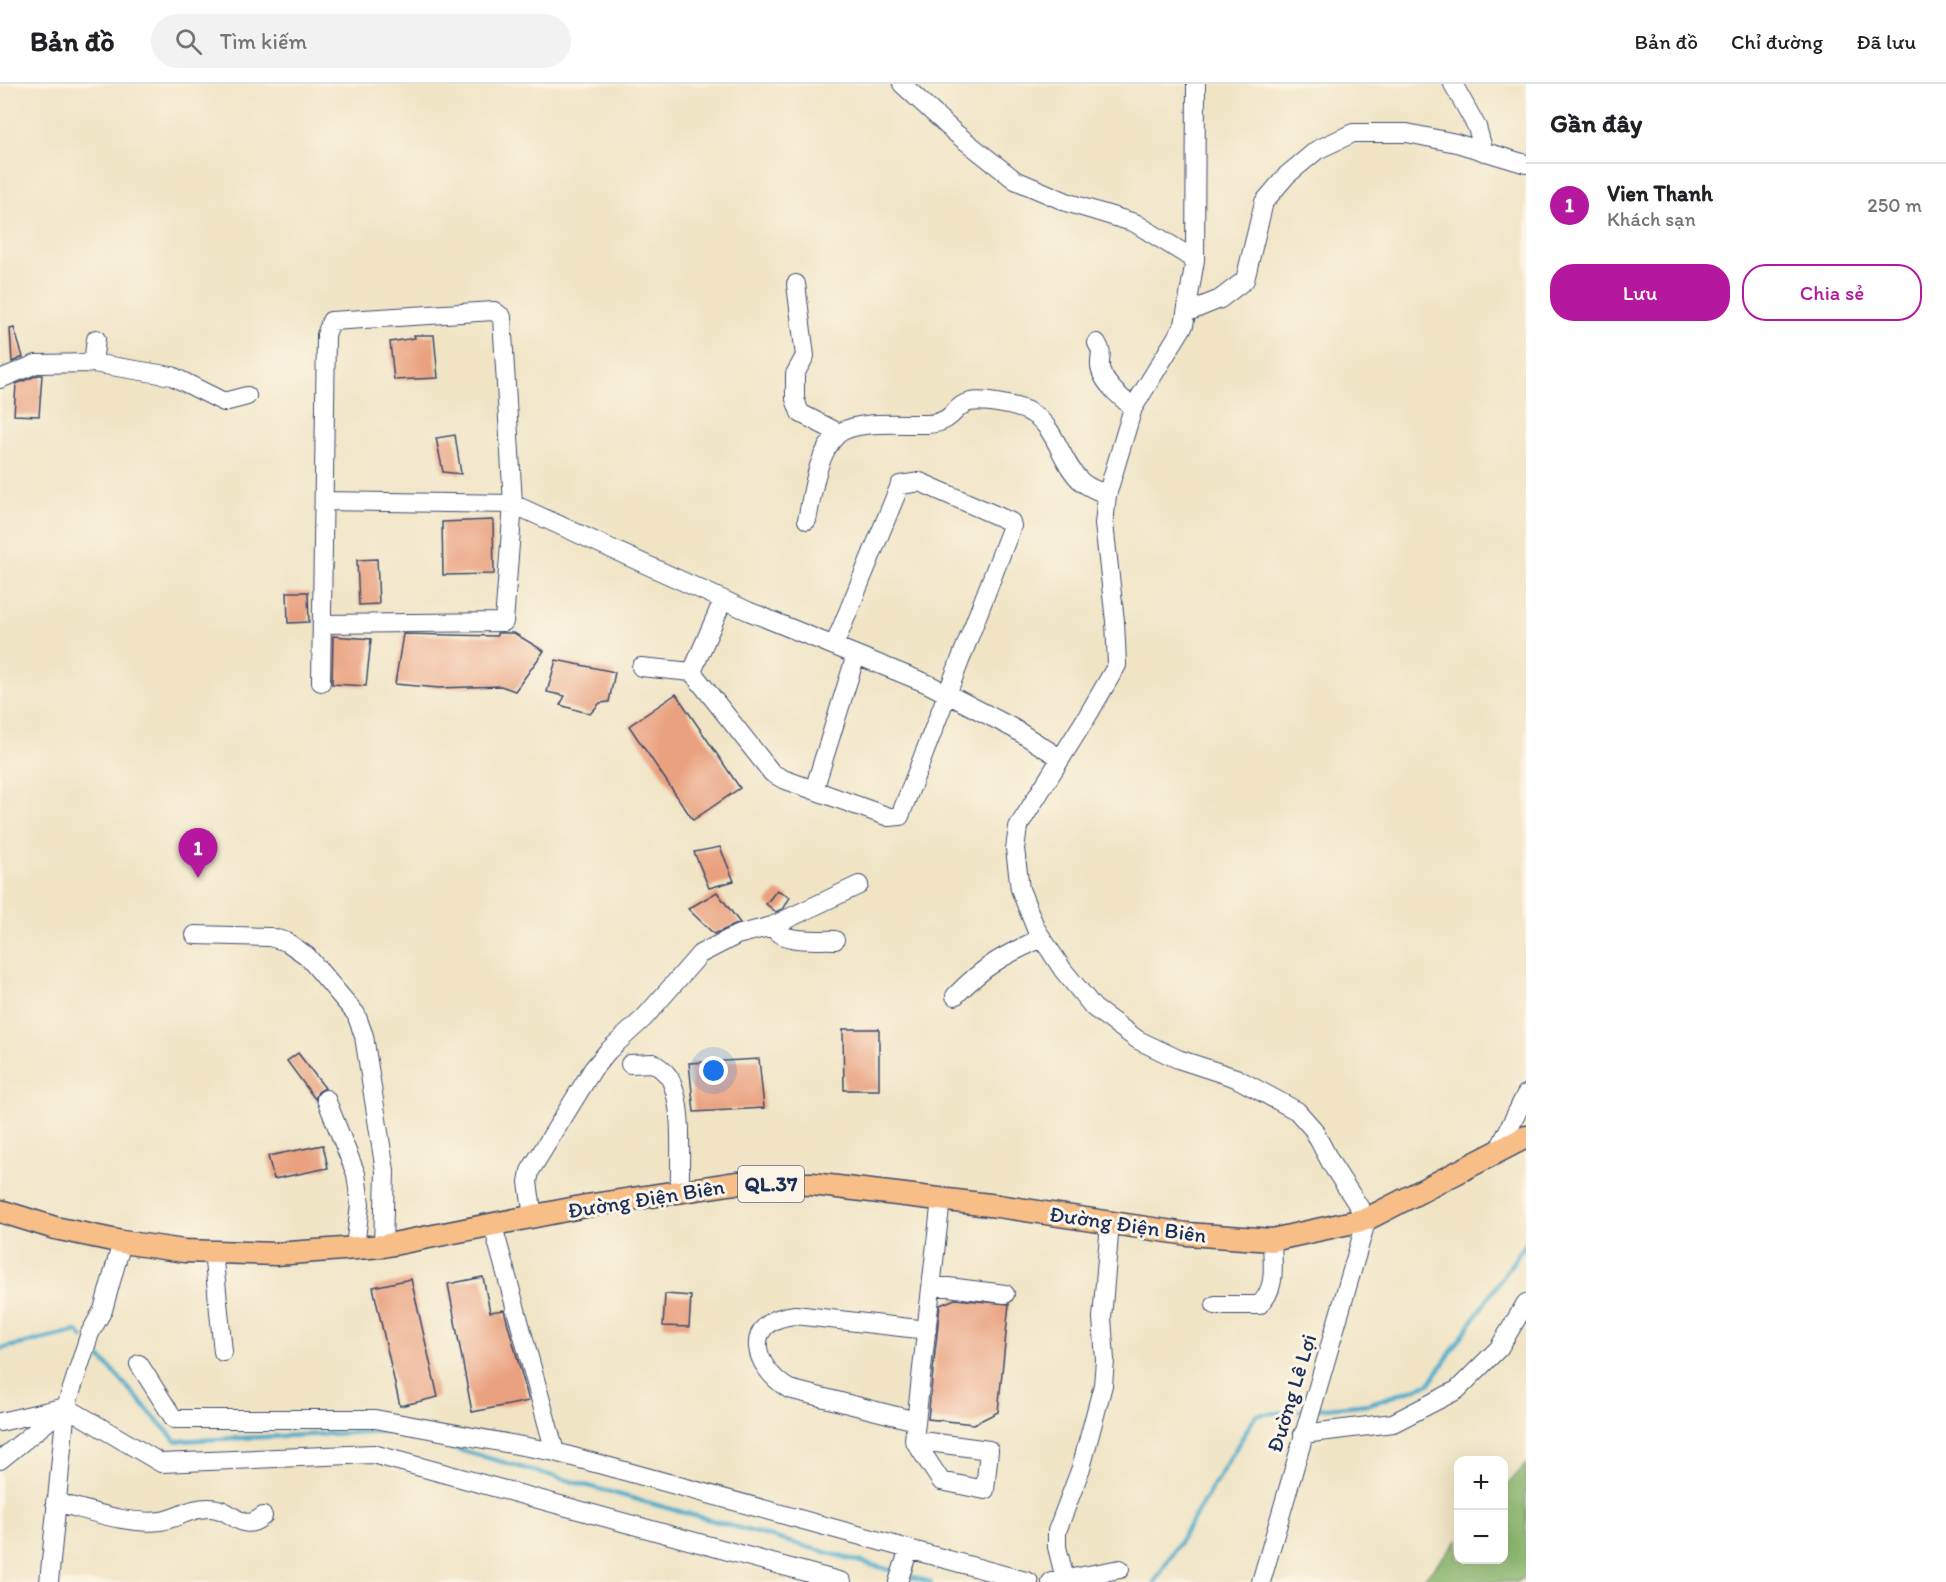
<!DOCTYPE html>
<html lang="vi">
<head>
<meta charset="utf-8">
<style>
	:root { --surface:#fff; --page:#f2f2f2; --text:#202124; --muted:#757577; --line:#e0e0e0; --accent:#b5179e }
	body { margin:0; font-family:Itim,sans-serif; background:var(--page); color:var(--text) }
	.controls { position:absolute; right:18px; bottom:18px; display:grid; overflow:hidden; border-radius:12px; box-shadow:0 6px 24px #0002 }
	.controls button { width:54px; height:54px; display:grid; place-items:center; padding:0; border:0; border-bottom:2px solid var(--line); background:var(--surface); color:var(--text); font:30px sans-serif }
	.you { position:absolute; left:714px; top:987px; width:21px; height:21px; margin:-15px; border:4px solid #fff; border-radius:50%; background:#1a73e8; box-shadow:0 0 0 9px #1a73e833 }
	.badge { display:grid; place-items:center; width:39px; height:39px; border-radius:50%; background:var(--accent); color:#fff; font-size:20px; font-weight:700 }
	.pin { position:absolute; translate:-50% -50px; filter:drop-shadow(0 2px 3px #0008) }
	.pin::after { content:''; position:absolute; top:32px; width:21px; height:18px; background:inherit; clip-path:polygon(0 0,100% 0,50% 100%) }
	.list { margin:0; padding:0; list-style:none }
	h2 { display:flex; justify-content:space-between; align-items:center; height:78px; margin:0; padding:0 24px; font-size:26px }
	h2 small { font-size:20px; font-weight:400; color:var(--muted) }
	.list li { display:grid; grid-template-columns:39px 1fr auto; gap:18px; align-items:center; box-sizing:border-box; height:84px; padding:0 24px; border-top:2px solid var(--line) }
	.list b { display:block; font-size:22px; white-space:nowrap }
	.list p { margin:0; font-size:20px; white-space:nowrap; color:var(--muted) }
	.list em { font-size:20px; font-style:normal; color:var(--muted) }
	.actions { display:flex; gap:12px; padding:18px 24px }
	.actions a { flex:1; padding:14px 0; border:2px solid var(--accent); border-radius:24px; text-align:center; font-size:21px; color:var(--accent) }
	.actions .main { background:var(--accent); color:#fff }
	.icon { flex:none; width:33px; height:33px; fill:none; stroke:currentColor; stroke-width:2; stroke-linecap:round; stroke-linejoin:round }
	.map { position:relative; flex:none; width:1526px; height:1498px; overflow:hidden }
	header { display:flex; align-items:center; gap:36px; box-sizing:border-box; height:84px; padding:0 30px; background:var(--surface); border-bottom:2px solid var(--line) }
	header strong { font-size:28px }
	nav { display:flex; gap:33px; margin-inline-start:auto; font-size:21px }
	.search { width:420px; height:54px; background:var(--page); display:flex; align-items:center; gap:15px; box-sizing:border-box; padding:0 21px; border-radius:33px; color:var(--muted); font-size:22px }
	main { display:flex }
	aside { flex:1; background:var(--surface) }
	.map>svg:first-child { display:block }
</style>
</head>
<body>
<header>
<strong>Bản đồ</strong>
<div class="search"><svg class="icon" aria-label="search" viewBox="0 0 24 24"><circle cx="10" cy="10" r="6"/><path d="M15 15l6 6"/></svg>Tìm kiếm</div>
<nav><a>Bản đồ</a><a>Chỉ đường</a><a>Đã lưu</a></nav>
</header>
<main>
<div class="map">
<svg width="1526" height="1498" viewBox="0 0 1526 1498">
	<rect width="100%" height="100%" fill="#fcf5e5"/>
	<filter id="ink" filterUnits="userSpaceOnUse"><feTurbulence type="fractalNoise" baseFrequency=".0167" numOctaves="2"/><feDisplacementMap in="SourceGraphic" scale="12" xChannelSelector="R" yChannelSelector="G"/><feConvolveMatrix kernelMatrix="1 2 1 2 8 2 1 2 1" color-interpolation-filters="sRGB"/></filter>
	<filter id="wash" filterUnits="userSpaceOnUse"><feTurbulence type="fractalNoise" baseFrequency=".008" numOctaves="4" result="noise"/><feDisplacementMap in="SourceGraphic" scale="24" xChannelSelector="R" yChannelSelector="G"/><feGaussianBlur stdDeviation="1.35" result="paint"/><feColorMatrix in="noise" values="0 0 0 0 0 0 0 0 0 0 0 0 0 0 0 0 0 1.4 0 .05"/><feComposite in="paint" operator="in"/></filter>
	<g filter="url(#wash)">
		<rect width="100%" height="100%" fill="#f0e4c5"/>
		<path fill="#8cb870" stroke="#547467" stroke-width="1.5" d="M 1526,1380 L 1526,1492 L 1516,1498 L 1421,1498 L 1458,1456 L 1458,1476 L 1504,1476 L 1504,1405 Z"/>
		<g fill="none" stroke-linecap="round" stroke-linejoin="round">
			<path stroke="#4babca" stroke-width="4.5" d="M 91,1263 L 176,1357 L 391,1347 L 897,1488
				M 0,1265 L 77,1247 L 83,1254
				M 1315,1325 L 1369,1320 L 1429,1300 L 1526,1159
				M 905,1491 L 931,1498
				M 1155,1498 L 1256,1331 L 1307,1326"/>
		</g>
		<g id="blocks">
			<path fill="#e9a17f" d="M 14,244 L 23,273 L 12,278 L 10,245 Z
				M 414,251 L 434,251 L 438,294 L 394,296 L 390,258 L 415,254 Z
				M 38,291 L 42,291 L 39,332 L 14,331 L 16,300 Z
				M 455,351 L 461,390 L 443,388 L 436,354 Z
				M 493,436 L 494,490 L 443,491 L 442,438 Z
				M 377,475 L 379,520 L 359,521 L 357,476 Z
				M 287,508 L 308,508 L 309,538 L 288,539 Z
				M 497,549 L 514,549 L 544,567 L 515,607 L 501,602 L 439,604 L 395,600 L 403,550 L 497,552 Z
				M 333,552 L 371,555 L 366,602 L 332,600 Z
				M 556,576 L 615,588 L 609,618 L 600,619 L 590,630 L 560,621 L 565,612 L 547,608 Z
				M 676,610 L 740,704 L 693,736 L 629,642 Z
				M 720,763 L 734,797 L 709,804 L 694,768 Z
				M 777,806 L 790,813 L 784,824 L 776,828 L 766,820 Z
				M 717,808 L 740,839 L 714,850 L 688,825 Z
				M 843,945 L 879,945 L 879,1006 L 844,1006 Z
				M 298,969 L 325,1004 L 318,1008 L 315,1015 L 287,977 Z
				M 759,975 L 764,1024 L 694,1028 L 689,979 Z
				M 323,1061 L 328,1084 L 274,1095 L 268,1072 Z
				M 483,1193 L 490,1228 L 504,1226 L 529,1317 L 472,1328 L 448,1200 Z
				M 411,1195 L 438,1313 L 400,1322 L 373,1203 Z
				M 665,1210 L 691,1212 L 689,1243 L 663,1242 Z
				M 955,1215 L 1009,1220 L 998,1328 L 974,1340 L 928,1335 L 940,1221 Z"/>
		</g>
	</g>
	<g filter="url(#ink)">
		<use href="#blocks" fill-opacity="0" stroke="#3b4a6d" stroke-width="1.5"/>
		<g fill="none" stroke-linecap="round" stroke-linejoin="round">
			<g stroke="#3b4a6d" stroke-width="20">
				<path id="minor" d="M 902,0 L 954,48 L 1015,96 L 1069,119 L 1135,139 L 1195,176
					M 1196,0 L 1195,176 L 1184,241 L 1133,324 L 1107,411 L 1104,440 L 1115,537 L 1117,581 L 1088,631 L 1018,743 L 1015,765 L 1020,805 L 1036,845 L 1063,886 L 1094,924 L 1138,956 L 1178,975 L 1236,994 L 1297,1027 L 1313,1045 L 1332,1081 L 1367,1135 L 1261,1498
					M 1453,0 L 1477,43 L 1484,68
					M 796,200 L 805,272 L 795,290 L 795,315 L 800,329 L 839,349
					M 1188,228 L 1220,215 L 1245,196 L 1264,118 L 1287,91 L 1317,66 L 1353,49 L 1407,49 L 1456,59 L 1526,80
					M 1097,259 C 1105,272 1097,276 1101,287 C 1106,302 1122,314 1133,324
					M 93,279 L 96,255
					M 0,295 L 36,280 L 93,279 L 172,292 L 224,318 L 247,312
					M 324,417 L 513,420 L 748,527 L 928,600 L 1013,644 L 1060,674
					M 807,436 C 813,409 816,371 837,351 C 855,335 904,341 927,340 C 955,339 953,321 970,318 C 983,315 1020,322 1031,329 C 1056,342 1061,380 1082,398 C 1089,404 1099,407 1107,411
					M 641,583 L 692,588 L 772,689 L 783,695 L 889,733 L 900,732 L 1012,442 L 1011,438 L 920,398 L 900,401 L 834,562
					M 692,588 L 723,516
					M 321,598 L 326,251 L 331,237 L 494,227 L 502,233 L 513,420 L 504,538 L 322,540
					M 814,706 L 856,571
					M 772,842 C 782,860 816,855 835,856
					M 195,851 L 270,853 L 287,858 L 307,872 L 356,930 L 364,952 L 385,1087 L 383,1162
					M 955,912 C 985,881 1004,871 1042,854
					M 630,980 L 653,979 C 661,984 669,990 672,999 C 684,1027 679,1078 680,1108
					M 326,1015 L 356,1090 L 360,1120 L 355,1164
					M 1498,1067 L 1526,1010
					M 533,1133 L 528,1098 L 530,1087 L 593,985 L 608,967 L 644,934 L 700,870 L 737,851 L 772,842 L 859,801
					M 493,1142 L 555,1368
					M 213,1167 L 223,1268
					M 932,1201 L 1005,1210
					M 1215,1221 L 1259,1221 C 1278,1204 1272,1179 1272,1156
					M 139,1280 L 174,1335 L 375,1335 L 555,1368 L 1029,1498
					M 916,1337 L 789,1305 C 753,1283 740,1237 795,1231 L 927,1246
					M 0,1338 L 66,1323 L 161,1379 L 373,1370 L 842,1498
					M 1303,1350 L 1393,1339 L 1457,1306 L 1499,1264 L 1526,1219
					M 914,1356 L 989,1366 L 985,1406 L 941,1397 L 914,1356 L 941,1115
					M 0,1376 L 62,1326
					M 55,1418 C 88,1426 126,1441 161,1437 C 178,1434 192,1423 210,1424 C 234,1424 240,1451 263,1432
					M 1065,1495 L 1057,1463 L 1057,1447 L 1081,1384 L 1103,1301 L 1105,1276 L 1102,1234 L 1110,1139
					M 49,1498 L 66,1323 L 90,1249 L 103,1226 L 122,1158
					M 898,1498 L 909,1465
					M 1051,1498 L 1120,1485"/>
			</g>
			<g stroke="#3b4a6d" stroke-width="25">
				<path id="major" d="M 0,1127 L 55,1144 L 122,1158 L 184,1167 L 276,1170 L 383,1162 L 586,1122 L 736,1099 L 812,1100 L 998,1122 L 1187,1150 L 1272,1156 L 1367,1135 L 1526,1053"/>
			</g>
			<use href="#minor" stroke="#fff" stroke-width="18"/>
			<use href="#major" stroke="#f7be87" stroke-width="22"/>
		</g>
	</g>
	<g text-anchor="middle" stroke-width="6" stroke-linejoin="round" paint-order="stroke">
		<rect fill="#fcf5e5" stroke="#5e6a86" stroke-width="1.5" x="738" y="1082" width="66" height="36" rx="4.5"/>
		<g font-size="21" font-weight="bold" fill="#1b2f5e">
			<text x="771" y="1107">QL.37</text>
		</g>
		<g font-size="22" fill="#1b2f5e" stroke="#fcf5e5">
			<text transform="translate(646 1114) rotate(-9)" y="8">Đường Điện Biên</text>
			<text transform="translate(1128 1140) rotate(8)" y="8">Đường Điện Biên</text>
			<text transform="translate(1291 1309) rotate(-73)" y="8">Đường Lê Lợi</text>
		</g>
	</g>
</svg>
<div class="controls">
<button>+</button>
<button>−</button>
</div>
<div class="you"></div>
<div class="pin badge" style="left:198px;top:794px">1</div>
</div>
<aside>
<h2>Gần đây<small></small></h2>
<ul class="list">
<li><span class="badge">1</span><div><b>Vien Thanh</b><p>Khách sạn</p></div><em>250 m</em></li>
</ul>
<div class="actions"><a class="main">Lưu</a><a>Chia sẻ</a></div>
</aside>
</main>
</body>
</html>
